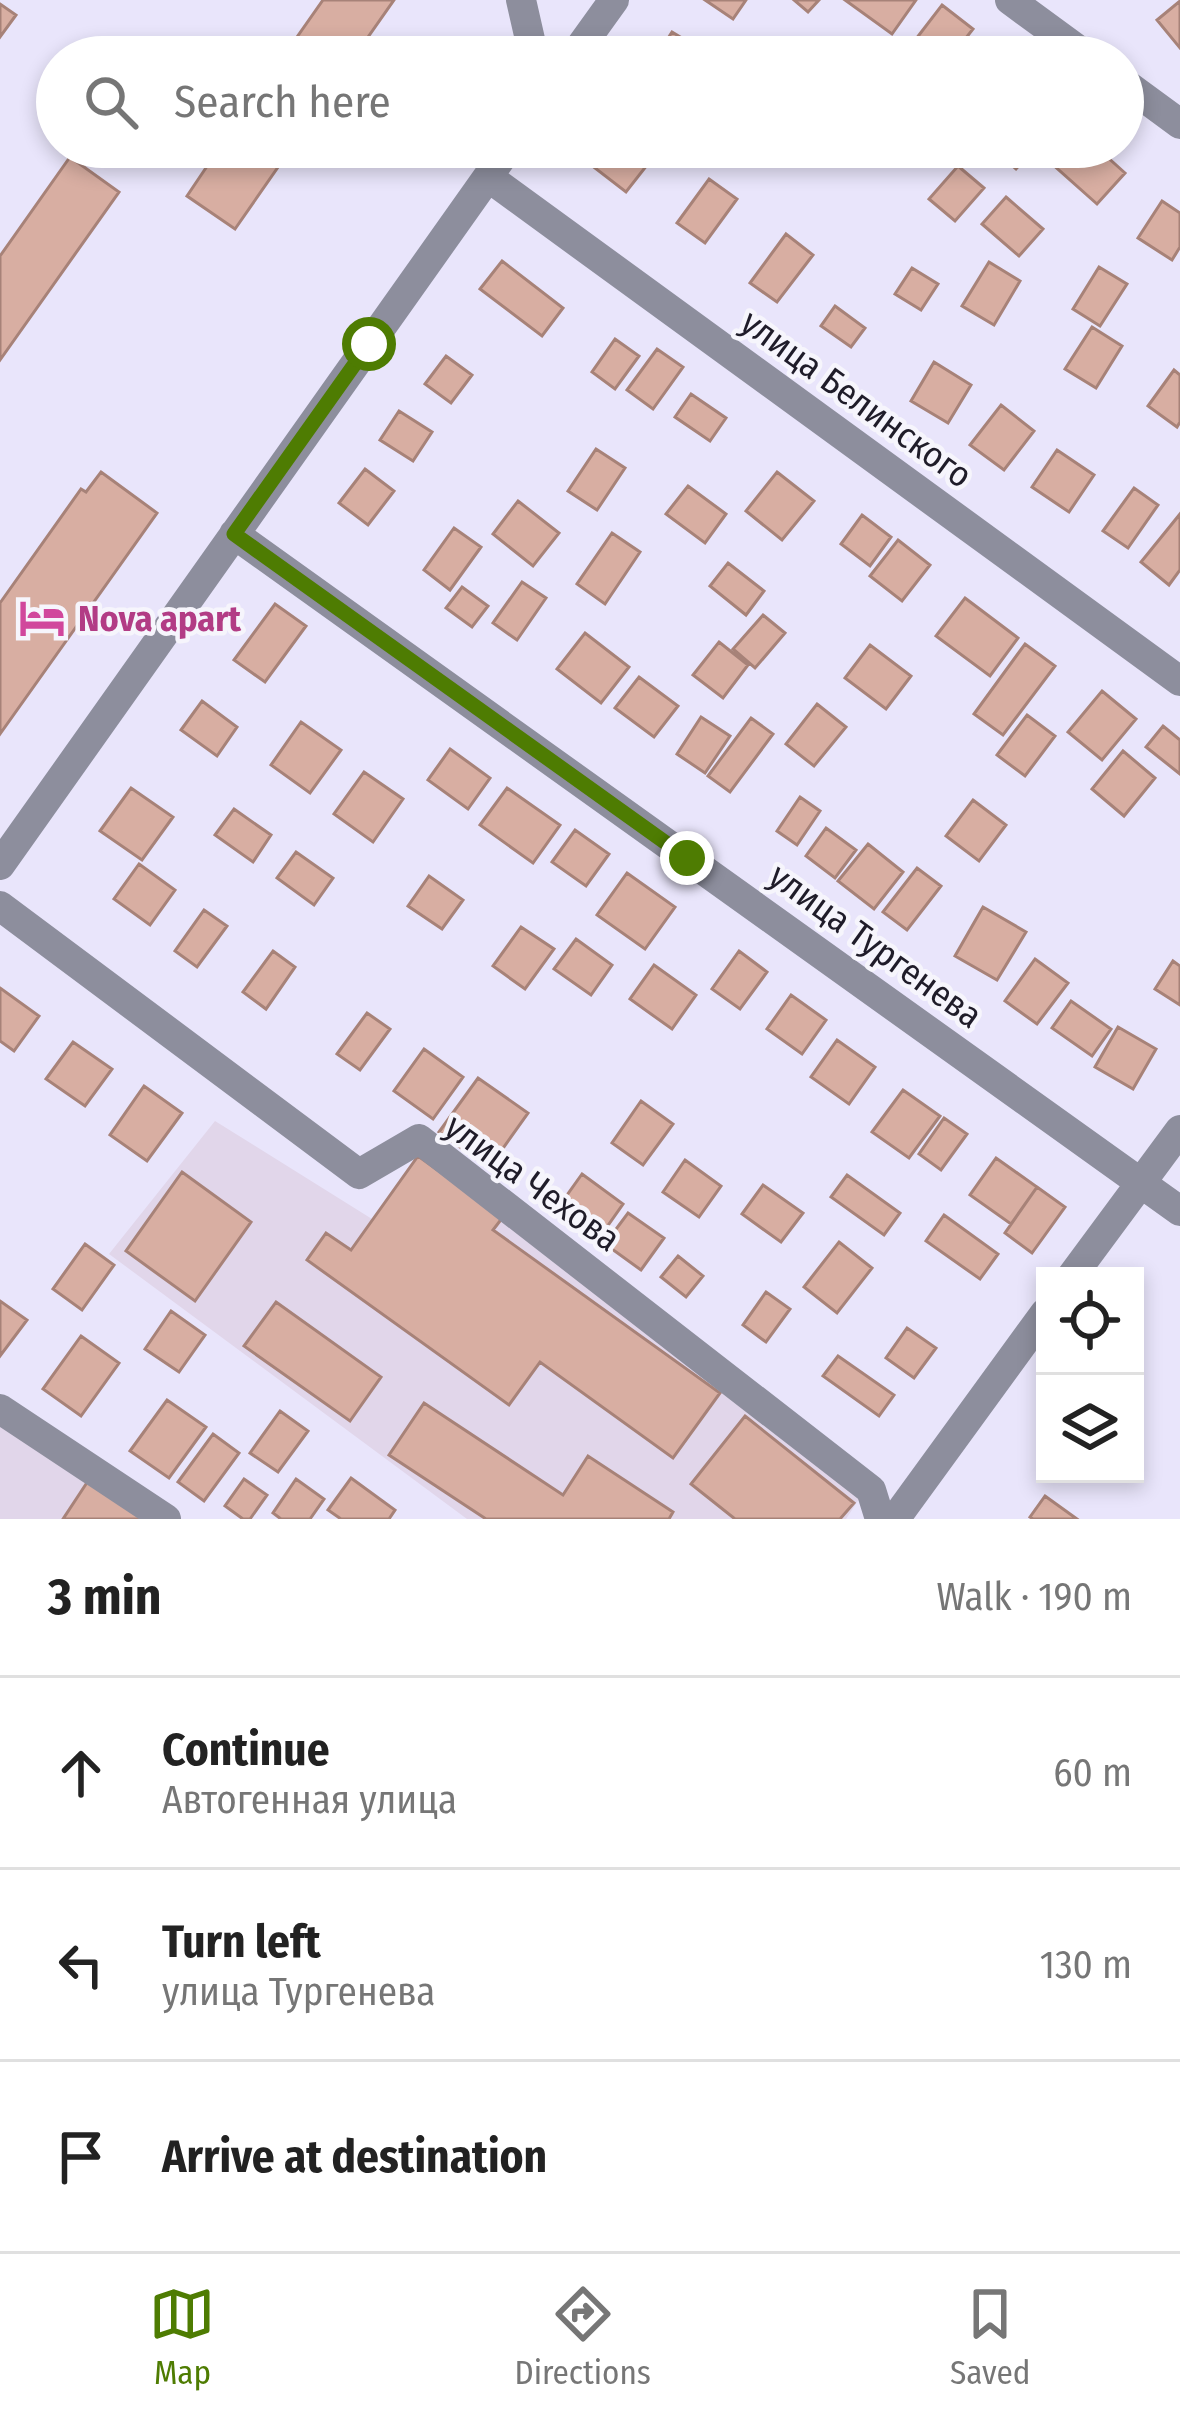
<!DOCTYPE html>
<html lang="en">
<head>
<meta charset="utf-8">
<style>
	:root { --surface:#fff; --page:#f6f6f6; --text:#222; --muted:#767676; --line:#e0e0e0; --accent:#4e7c02 }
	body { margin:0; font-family:"Fira Sans Condensed",sans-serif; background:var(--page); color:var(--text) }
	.controls { position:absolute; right:36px; bottom:36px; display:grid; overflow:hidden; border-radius:0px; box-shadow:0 6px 18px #0003 }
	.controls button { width:108px; height:108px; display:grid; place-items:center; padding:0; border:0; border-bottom:3px solid var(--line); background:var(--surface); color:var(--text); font:60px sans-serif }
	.stop { position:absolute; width:36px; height:36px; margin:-27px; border:9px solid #4e7c02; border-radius:50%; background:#fff }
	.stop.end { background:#4e7c02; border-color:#fff; box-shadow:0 3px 12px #0008 }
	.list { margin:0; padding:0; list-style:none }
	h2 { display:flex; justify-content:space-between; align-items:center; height:156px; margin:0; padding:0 48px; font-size:51px }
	h2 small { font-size:39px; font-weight:400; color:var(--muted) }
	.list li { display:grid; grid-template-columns:78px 1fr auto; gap:36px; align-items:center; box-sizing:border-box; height:192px; padding:0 48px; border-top:3px solid var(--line) }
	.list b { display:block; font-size:45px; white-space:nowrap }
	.list p { margin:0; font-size:39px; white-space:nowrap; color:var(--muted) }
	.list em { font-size:39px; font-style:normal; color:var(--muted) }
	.icon { flex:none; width:66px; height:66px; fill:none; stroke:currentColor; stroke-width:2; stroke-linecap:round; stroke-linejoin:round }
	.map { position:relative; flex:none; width:1180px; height:1519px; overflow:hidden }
	.search { position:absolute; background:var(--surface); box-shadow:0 6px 18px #0003; left:36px; right:36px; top:36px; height:132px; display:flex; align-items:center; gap:30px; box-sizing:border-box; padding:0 42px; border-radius:66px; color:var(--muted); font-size:45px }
	.sheet { height:732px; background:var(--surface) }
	nav { display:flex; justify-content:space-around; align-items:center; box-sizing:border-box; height:168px; border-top:3px solid var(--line); background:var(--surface); font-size:33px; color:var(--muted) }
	nav a { display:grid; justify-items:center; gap:6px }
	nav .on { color:var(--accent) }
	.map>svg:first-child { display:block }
</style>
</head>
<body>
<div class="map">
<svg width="1180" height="1519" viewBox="0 0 1180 1519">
	<rect width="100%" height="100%" fill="#e9e5fb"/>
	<path fill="#e1d6ea" d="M 215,1121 L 372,1219 L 418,1156 L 861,1496 L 846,1519 L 467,1519 L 109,1254 Z
		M 0,1418 L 143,1519 L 0,1519 Z"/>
	<path fill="#d8aea2" stroke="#a78278" stroke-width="3" d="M 323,0 L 394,0 L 354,57 L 283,57 Z
		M 705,0 L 746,0 L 733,19 Z
		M 794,0 L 819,0 L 808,12 Z
		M 845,0 L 916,0 L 892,34 Z
		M 1180,1 L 1180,48 L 1157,20 Z
		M 0,4 L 16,15 L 0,37 Z
		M 942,5 L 973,29 L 951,57 L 921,57 L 909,48 Z
		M 672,32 L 705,52 L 702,57 L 656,57 Z
		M 220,147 L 292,147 L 235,229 L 187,196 Z
		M 590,147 L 634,147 L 651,160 L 626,192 L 582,158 Z
		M 870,147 L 904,147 L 894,163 Z
		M 991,147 L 1036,147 L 1016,169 Z
		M 1063,147 L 1096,147 L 1125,173 L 1097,204 L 1050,162 Z
		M 70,157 L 119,192 L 0,360 L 0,256 Z
		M 958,166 L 984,188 L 955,221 L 929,199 Z
		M 709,179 L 737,199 L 705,243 L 677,223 Z
		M 1006,197 L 1043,229 L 1019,256 L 982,224 Z
		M 1162,201 L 1180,213 L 1180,247 L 1172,260 L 1138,238 Z
		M 786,234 L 813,255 L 777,302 L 750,283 Z
		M 502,261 L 563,308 L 542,336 L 480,289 Z
		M 989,262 L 1020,281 L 994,325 L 962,306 Z
		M 1099,267 L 1127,284 L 1100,326 L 1073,309 Z
		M 912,268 L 938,284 L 921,310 L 895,294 Z
		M 835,306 L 865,328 L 851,347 L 821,326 Z
		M 1092,327 L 1122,346 L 1096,388 L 1065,369 Z
		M 615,339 L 639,356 L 615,389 L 592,372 Z
		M 657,349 L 683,367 L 653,409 L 627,390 Z
		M 446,356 L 472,375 L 451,403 L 425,384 Z
		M 934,362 L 971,385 L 948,423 L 911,401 Z
		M 1174,370 L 1180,375 L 1180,422 L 1177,427 L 1148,406 Z
		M 691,394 L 726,418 L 710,441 L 675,417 Z
		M 1001,405 L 1034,431 L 1004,470 L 970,445 Z
		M 399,411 L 432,432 L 413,461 L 380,440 Z
		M 596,449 L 625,468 L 597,510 L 568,491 Z
		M 1057,450 L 1094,475 L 1069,512 L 1032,487 Z
		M 365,469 L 394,491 L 368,525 L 339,503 Z
		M 101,472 L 157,513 L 0,734 L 0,603 L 81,489 L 86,492 Z
		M 777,472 L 814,501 L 782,540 L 746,511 Z
		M 688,486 L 726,514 L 705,543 L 666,514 Z
		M 1134,488 L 1158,505 L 1128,548 L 1103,531 Z
		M 518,501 L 559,533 L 533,566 L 493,534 Z
		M 1180,514 L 1180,570 L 1169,585 L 1141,562 Z
		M 862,515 L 891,537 L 870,566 L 841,544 Z
		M 454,528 L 481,547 L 450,590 L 424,570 Z
		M 612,533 L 640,552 L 605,604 L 577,584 Z
		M 898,540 L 930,565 L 902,601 L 870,576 Z
		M 728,563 L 764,591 L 746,615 L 710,586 Z
		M 522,582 L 546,598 L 517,640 L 493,623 Z
		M 462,587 L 488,606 L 472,627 L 446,608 Z
		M 965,598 L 1018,638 L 990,676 L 936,636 Z
		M 275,604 L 306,626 L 265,682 L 234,660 Z
		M 763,615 L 785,633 L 755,668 L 733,649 Z
		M 585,633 L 629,667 L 601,703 L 557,669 Z
		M 719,642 L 748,665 L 723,698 L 693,675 Z
		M 1025,644 L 1055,666 L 1003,735 L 974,714 Z
		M 870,645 L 911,676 L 886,709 L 845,678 Z
		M 639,677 L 678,706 L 654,737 L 615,708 Z
		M 1102,691 L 1136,719 L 1102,760 L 1068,732 Z
		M 202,701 L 237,727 L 217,756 L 181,730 Z
		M 817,704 L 846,727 L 814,766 L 786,744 Z
		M 1027,715 L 1055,736 L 1025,776 L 997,755 Z
		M 701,717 L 730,736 L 705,773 L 677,754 Z
		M 751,718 L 773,734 L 730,792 L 708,776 Z
		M 301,722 L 341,750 L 310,793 L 271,765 Z
		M 1163,726 L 1180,740 L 1180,774 L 1146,747 Z
		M 450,749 L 490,778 L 468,809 L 428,780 Z
		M 1123,751 L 1155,778 L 1124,816 L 1092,789 Z
		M 364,772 L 403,799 L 373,842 L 334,814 Z
		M 131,788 L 173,817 L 142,860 L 100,831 Z
		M 507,788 L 560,825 L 533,863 L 480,825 Z
		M 800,797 L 820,811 L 797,845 L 777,831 Z
		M 973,800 L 1006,825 L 979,861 L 946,836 Z
		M 234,809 L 271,835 L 253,862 L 215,835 Z
		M 826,828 L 856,850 L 835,878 L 806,856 Z
		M 575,830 L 609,854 L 586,886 L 552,862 Z
		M 868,844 L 903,872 L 874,909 L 838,881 Z
		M 296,852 L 333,878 L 314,905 L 277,878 Z
		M 139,864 L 175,890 L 150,925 L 114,899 Z
		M 917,868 L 941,886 L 907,930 L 883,912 Z
		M 627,873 L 675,907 L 645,949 L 597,915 Z
		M 429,876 L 463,900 L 442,929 L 408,906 Z
		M 983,907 L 1026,932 L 997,980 L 955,956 Z
		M 204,910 L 227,926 L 197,967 L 175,951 Z
		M 521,927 L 554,949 L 525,989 L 493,966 Z
		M 576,939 L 612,965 L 591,995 L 554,969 Z
		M 273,951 L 295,967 L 266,1009 L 243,992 Z
		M 739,951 L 767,972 L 740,1009 L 712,989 Z
		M 1035,959 L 1068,983 L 1037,1024 L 1005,1001 Z
		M 1173,961 L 1180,966 L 1180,1005 L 1155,989 Z
		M 654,965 L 696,995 L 672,1029 L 630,999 Z
		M 0,988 L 39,1016 L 14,1051 L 0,1041 Z
		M 791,995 L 826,1020 L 802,1054 L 767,1029 Z
		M 1071,1001 L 1111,1029 L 1092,1056 L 1052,1028 Z
		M 367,1013 L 390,1029 L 360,1070 L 337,1054 Z
		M 1118,1027 L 1156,1049 L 1133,1089 L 1095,1067 Z
		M 837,1040 L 875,1067 L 849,1104 L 811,1077 Z
		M 73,1042 L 112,1069 L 85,1106 L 46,1079 Z
		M 424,1049 L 463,1077 L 433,1119 L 394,1091 Z
		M 478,1078 L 528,1113 L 489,1168 L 439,1132 Z
		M 144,1086 L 182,1113 L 147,1161 L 110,1135 Z
		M 903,1090 L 940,1116 L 909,1158 L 872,1132 Z
		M 641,1101 L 673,1124 L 643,1165 L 612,1143 Z
		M 944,1118 L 967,1134 L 941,1170 L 919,1154 Z
		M 418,1156 L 503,1217 L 493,1230 L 720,1393 L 673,1458 L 540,1362 L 509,1405 L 307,1260 L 326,1233 L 351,1250 Z
		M 996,1158 L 1037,1187 L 1011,1224 L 970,1195 Z
		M 685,1160 L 721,1186 L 699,1217 L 663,1192 Z
		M 182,1172 L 251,1222 L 195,1301 L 126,1251 Z
		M 582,1174 L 623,1204 L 597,1241 L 555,1212 Z
		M 847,1175 L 900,1213 L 884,1235 L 831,1197 Z
		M 763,1185 L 803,1213 L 781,1242 L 742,1214 Z
		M 1037,1187 L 1065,1207 L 1032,1253 L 1005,1233 Z
		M 628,1213 L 664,1238 L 641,1270 L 605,1244 Z
		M 944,1215 L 998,1254 L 980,1279 L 926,1241 Z
		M 839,1242 L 872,1268 L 837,1313 L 804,1287 Z
		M 85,1244 L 114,1265 L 82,1310 L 53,1289 Z
		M 678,1256 L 703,1276 L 686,1297 L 661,1277 Z
		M 766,1292 L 790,1309 L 766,1342 L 743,1325 Z
		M 0,1301 L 27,1320 L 0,1356 Z
		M 276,1302 L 381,1377 L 350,1421 L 244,1346 Z
		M 171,1311 L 205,1335 L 179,1372 L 145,1349 Z
		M 907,1328 L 936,1348 L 914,1378 L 886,1358 Z
		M 81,1336 L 119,1363 L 81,1416 L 43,1389 Z
		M 838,1356 L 894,1395 L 879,1416 L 823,1376 Z
		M 167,1400 L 206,1427 L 169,1478 L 130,1451 Z
		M 424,1403 L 563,1495 L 588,1456 L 673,1512 L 669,1519 L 486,1519 L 389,1455 Z
		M 280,1411 L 308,1431 L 278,1472 L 250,1453 Z
		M 745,1416 L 854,1503 L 840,1519 L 735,1519 L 691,1484 Z
		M 213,1434 L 239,1453 L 204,1501 L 178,1482 Z
		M 351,1478 L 395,1510 L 389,1519 L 341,1519 L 328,1510 Z
		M 244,1479 L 267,1495 L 250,1519 L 243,1519 L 225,1506 Z
		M 296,1479 L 324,1499 L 310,1519 L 281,1519 L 273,1513 Z
		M 88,1481 L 143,1519 L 63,1519 Z
		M 1045,1496 L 1077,1519 L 1033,1519 L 1030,1517 Z"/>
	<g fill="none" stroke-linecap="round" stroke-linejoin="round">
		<path stroke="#8d8e9d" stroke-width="30" d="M 521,0 L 534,57
			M 1010,0 L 1088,57
			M 573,57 L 614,0
			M 1123,82 L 1180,124
			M 488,177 L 1180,681
			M 234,534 L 1180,1211
			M 0,865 L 509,147
			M 0,906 L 359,1174 L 419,1139 L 871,1490 L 880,1519
			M 1072,1276 L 1180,1130
			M 0,1409 L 166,1519
			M 895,1519 L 1045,1313"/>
	</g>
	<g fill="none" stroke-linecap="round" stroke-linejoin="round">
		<path stroke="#4e7c02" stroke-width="15" d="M 369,344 L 234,534 L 687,858"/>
	</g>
	<defs>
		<g id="hotel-bare" transform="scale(3.6)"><path d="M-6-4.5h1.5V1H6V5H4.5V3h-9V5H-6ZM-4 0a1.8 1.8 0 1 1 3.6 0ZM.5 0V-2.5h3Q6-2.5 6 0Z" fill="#d1479c" stroke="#f6f5fc" stroke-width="2.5" paint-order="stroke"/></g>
	</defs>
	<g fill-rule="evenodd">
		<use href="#hotel-bare" x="42" y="618"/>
	</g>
	<g text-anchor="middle" stroke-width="9" stroke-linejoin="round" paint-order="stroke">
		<g font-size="36" fill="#1f1c29" stroke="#f6f5fc">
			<text transform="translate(857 398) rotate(36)" y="13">улица Белинского</text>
			<text transform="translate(876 945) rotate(36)" y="13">улица Тургенева</text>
			<text transform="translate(533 1182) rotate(36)" y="13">улица Чехова</text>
		</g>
		<g font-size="36" font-weight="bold" fill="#b23c85" stroke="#f6f5fc" text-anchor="start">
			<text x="78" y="631">Nova apart</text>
		</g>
	</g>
</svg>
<div class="controls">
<button><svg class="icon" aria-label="locate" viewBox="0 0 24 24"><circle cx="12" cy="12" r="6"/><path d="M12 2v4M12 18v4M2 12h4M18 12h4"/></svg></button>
<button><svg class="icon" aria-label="layers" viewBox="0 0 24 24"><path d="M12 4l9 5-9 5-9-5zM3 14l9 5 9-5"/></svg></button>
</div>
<div class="stop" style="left:369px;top:344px"></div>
<div class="stop end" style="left:687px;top:858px"></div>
<div class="search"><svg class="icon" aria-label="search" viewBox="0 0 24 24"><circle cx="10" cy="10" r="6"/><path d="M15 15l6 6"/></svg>Search here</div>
</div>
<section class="sheet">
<h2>3 min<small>Walk · 190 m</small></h2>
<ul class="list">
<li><svg class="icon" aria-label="ahead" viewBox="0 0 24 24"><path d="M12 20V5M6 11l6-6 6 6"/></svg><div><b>Continue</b><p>Автогенная улица</p></div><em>60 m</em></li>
<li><svg class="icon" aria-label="left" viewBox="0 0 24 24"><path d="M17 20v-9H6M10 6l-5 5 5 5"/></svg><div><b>Turn left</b><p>улица Тургенева</p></div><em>130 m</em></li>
<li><svg class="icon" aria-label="arrive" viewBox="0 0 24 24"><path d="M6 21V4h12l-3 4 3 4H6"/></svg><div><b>Arrive at destination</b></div></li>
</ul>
</section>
<nav>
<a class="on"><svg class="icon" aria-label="map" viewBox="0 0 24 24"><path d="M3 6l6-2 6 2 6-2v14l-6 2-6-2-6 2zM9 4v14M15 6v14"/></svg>Map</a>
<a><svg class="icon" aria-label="directions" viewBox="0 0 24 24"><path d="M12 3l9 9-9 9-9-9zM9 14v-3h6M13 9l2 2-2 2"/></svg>Directions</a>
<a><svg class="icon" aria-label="saved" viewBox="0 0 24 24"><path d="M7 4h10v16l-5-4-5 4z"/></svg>Saved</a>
</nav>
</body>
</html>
